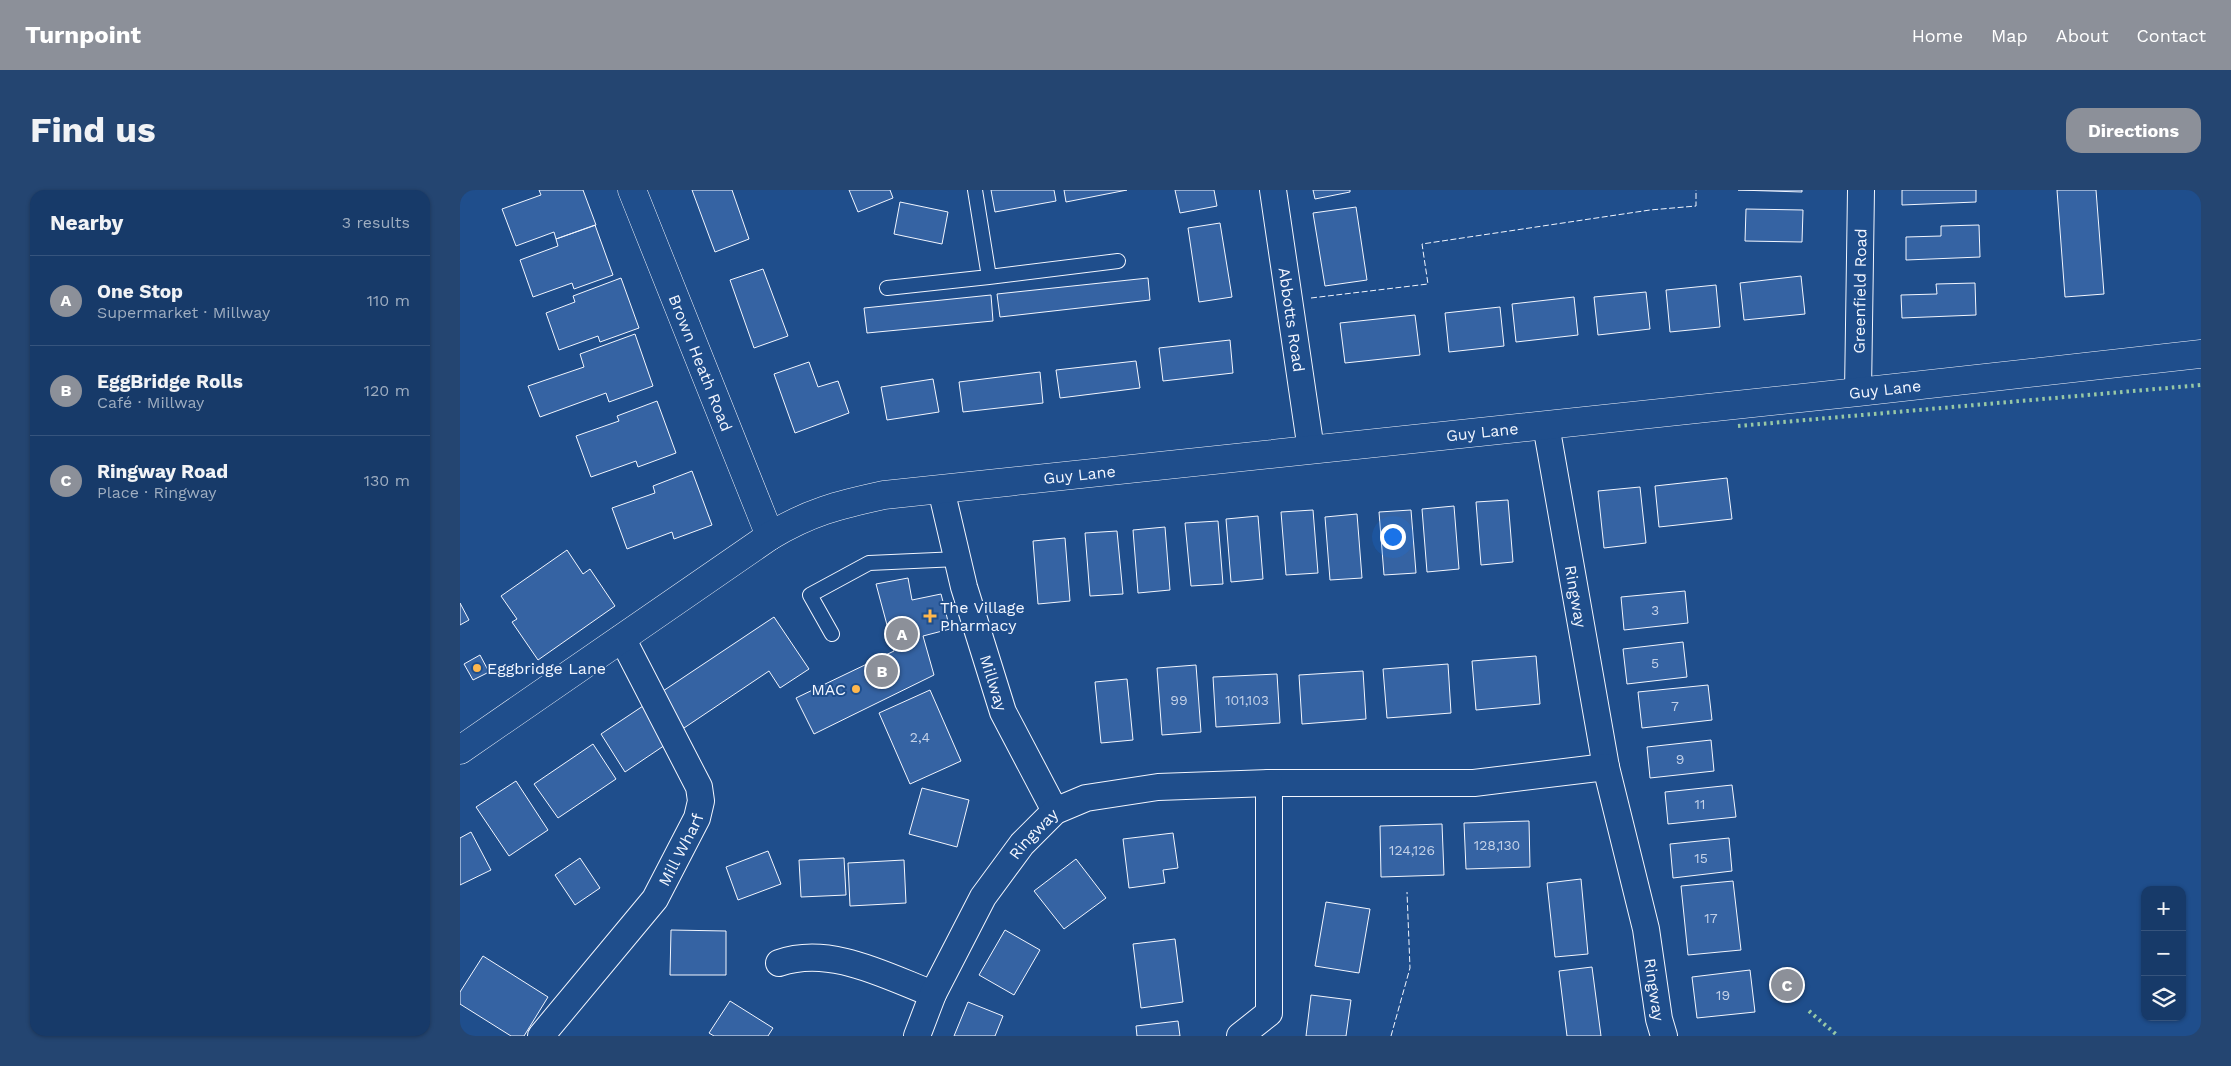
<!DOCTYPE html>
<html lang="en">
<head>
<meta charset="utf-8">
<style>
	:root { --surface:#173a69; --page:#244571; --text:#f1f3f6; --muted:#9eadc0; --line:#36547d; --accent:#8c9099 }
	body { margin:0; font-family:"Work Sans",sans-serif; background:var(--page); color:var(--text) }
	.controls { position:absolute; right:15px; bottom:15px; display:grid; overflow:hidden; border-radius:10px; box-shadow:0 1px 4px #0004 }
	.controls button { width:45px; height:45px; display:grid; place-items:center; padding:0; border:0; border-bottom:1px solid var(--line); background:var(--surface); color:var(--text); font:25px sans-serif }
	.you { position:absolute; left:932px; top:346px; width:18px; height:18px; margin:-12px; border:4px solid #fff; border-radius:50%; background:#1a73e8; box-shadow:0 0 0 8px #1a73e833 }
	.badge { display:grid; place-items:center; width:32px; height:32px; border-radius:50%; background:var(--accent); color:#fff; font-size:16px; font-weight:700 }
	.pin { position:absolute; translate:-50% -50%; border:2px solid #fff; box-shadow:0 1px 5px #0006 }
	.list { margin:0; padding:0; list-style:none }
	h2 { display:flex; justify-content:space-between; align-items:center; height:65px; margin:0; padding:0 20px; font-size:21px }
	h2 small { font-size:16px; font-weight:400; color:var(--muted) }
	.list li { display:grid; grid-template-columns:32px 1fr auto; gap:15px; align-items:center; box-sizing:border-box; height:90px; padding:0 20px; border-top:1px solid var(--line) }
	.list b { display:block; font-size:19px; white-space:nowrap }
	.list p { margin:0; font-size:16px; white-space:nowrap; color:var(--muted) }
	.list em { font-size:16px; font-style:normal; color:var(--muted) }
	.icon { flex:none; width:28px; height:28px; fill:none; stroke:currentColor; stroke-width:2; stroke-linecap:round; stroke-linejoin:round }
	.map { position:relative; flex:none; width:1741px; height:846px; overflow:hidden; border-radius:15px }
	header { display:flex; align-items:center; gap:30px; box-sizing:border-box; height:70px; padding:0 25px; background:var(--accent); color:#fff }
	header strong { font-size:24px }
	nav { display:flex; gap:28px; margin-inline-start:auto; font-size:18px }
	.intro { display:flex; align-items:center; justify-content:space-between; box-sizing:border-box; height:120px; padding:0 30px }
	h1 { margin:0; font-size:35px }
	.button { padding:12px 22px; border-radius:15px; background:var(--accent); color:#fff; font-size:18px; font-weight:700 }
	main { display:flex; gap:30px; padding:0 30px }
	aside { flex:1; background:var(--surface); border-radius:15px; box-shadow:0 1px 4px #0004 }
	.map>svg:first-child { display:block }
</style>
</head>
<body>
<header>
<strong>Turnpoint</strong>
<nav><a>Home</a><a>Map</a><a>About</a><a>Contact</a></nav>
</header>
<div class="intro"><h1>Find us</h1><a class="button">Directions</a></div>
<main>
<aside>
<h2>Nearby<small>3 results</small></h2>
<ul class="list">
<li><span class="badge">A</span><div><b>One Stop</b><p>Supermarket · Millway</p></div><em>110 m</em></li>
<li><span class="badge">B</span><div><b>EggBridge Rolls</b><p>Café · Millway</p></div><em>120 m</em></li>
<li><span class="badge">C</span><div><b>Ringway Road</b><p>Place · Ringway</p></div><em>130 m</em></li>
</ul>
</aside>
<div class="map">
<svg width="1741" height="846" viewBox="0 0 1741 846">
	<rect width="100%" height="100%" fill="#1f4e8c"/>
	<path fill="#3563a3" stroke="#f2f6ff" d="M 79,0 L 123,0 L 136,35 L 96,49 L 94,42 L 56,56 L 42,19 L 81,5 Z
		M 232,0 L 272,0 L 289,49 L 255,62 Z
		M 389,0 L 430,0 L 433,8 L 398,22 Z
		M 531,0 L 594,0 L 596,11 L 535,22 Z
		M 604,0 L 667,0 L 606,12 Z
		M 715,0 L 754,0 L 757,16 L 720,23 Z
		M 853,0 L 890,0 L 890,2 L 855,9 Z
		M 1278,0 L 1342,0 L 1342,2 Z
		M 1442,0 L 1516,0 L 1516,12 L 1442,15 Z
		M 1597,0 L 1636,0 L 1644,104 L 1605,107 Z
		M 440,12 L 488,22 L 482,54 L 434,44 Z
		M 896,17 L 907,90 L 865,96 L 853,23 Z
		M 1286,19 L 1343,20 L 1342,52 L 1285,51 Z
		M 760,33 L 772,107 L 739,112 L 728,38 Z
		M 135,35 L 153,85 L 114,99 L 112,93 L 73,107 L 60,70 L 98,56 L 96,49 Z
		M 1519,35 L 1520,67 L 1446,70 L 1446,47 L 1481,46 L 1481,36 Z
		M 303,79 L 328,146 L 294,158 L 270,90 Z
		M 1341,86 L 1345,124 L 1284,130 L 1280,93 Z
		M 161,88 L 179,138 L 140,152 L 138,146 L 99,160 L 86,123 L 115,112 L 113,106 Z
		M 688,88 L 690,110 L 540,127 L 537,104 Z
		M 1515,93 L 1516,125 L 1442,128 L 1441,105 L 1477,104 L 1476,94 Z
		M 1256,95 L 1260,137 L 1210,142 L 1206,100 Z
		M 1186,102 L 1190,139 L 1138,145 L 1134,107 Z
		M 531,105 L 533,131 L 407,143 L 404,118 Z
		M 1114,107 L 1118,145 L 1056,152 L 1052,114 Z
		M 1040,117 L 1044,156 L 989,162 L 985,123 Z
		M 955,125 L 960,165 L 885,173 L 880,133 Z
		M 175,144 L 193,196 L 149,212 L 146,203 L 80,227 L 68,196 L 124,177 L 120,164 Z
		M 770,150 L 773,183 L 703,191 L 699,158 Z
		M 676,171 L 680,198 L 600,208 L 596,180 Z
		M 349,172 L 358,197 L 378,191 L 389,223 L 335,243 L 314,184 Z
		M 580,182 L 583,213 L 503,222 L 499,192 Z
		M 473,189 L 479,222 L 427,230 L 421,197 Z
		M 197,211 L 216,263 L 178,277 L 176,271 L 131,287 L 116,246 L 159,231 L 157,226 Z
		M 232,281 L 252,335 L 214,349 L 212,342 L 167,359 L 152,318 L 195,303 L 193,296 Z
		M 1267,288 L 1272,329 L 1199,337 L 1195,296 Z
		M 1180,297 L 1186,353 L 1144,358 L 1138,301 Z
		M 1048,310 L 1053,372 L 1021,375 L 1016,312 Z
		M 994,316 L 999,379 L 967,382 L 962,319 Z
		M 853,320 L 858,383 L 826,385 L 821,322 Z
		M 951,320 L 956,383 L 924,385 L 919,322 Z
		M 897,324 L 902,388 L 870,390 L 865,327 Z
		M 798,326 L 803,389 L 771,392 L 766,329 Z
		M 758,331 L 763,394 L 731,396 L 725,333 Z
		M 705,337 L 710,400 L 678,403 L 673,340 Z
		M 657,341 L 663,404 L 630,406 L 625,343 Z
		M 605,348 L 610,411 L 578,414 L 573,351 Z
		M 107,360 L 123,384 L 130,379 L 155,416 L 78,470 L 52,432 L 57,429 L 41,406 Z
		M 448,388 L 452,410 L 481,404 L 490,439 L 463,446 L 474,485 L 354,544 L 336,508 L 434,461 L 416,394 Z
		M 1225,401 L 1228,433 L 1164,440 L 1161,407 Z
		M 0,413 L 9,430 L 0,435 Z
		M 314,427 L 349,479 L 320,498 L 309,481 L 224,538 L 200,503 Z
		M 1223,452 L 1227,487 L 1167,494 L 1163,459 Z
		M 20,465 L 29,482 L 13,490 L 4,474 Z
		M 1076,466 L 1080,514 L 1016,520 L 1012,471 Z
		M 988,474 L 991,523 L 927,528 L 923,479 Z
		M 736,475 L 741,542 L 702,545 L 697,478 Z
		M 903,481 L 906,529 L 842,534 L 839,485 Z
		M 817,484 L 820,533 L 756,537 L 753,487 Z
		M 667,489 L 673,550 L 641,553 L 635,492 Z
		M 1248,495 L 1252,530 L 1182,538 L 1178,502 Z
		M 470,500 L 501,571 L 450,594 L 419,523 Z
		M 183,516 L 208,553 L 165,582 L 141,544 Z
		M 1251,550 L 1254,581 L 1190,588 L 1187,557 Z
		M 133,554 L 156,589 L 98,628 L 74,594 Z
		M 56,591 L 88,640 L 49,666 L 16,617 Z
		M 1272,595 L 1276,627 L 1208,634 L 1205,602 Z
		M 462,598 L 509,610 L 497,657 L 449,644 Z
		M 1069,631 L 1070,677 L 1006,679 L 1004,633 Z
		M 982,634 L 984,685 L 921,687 L 920,636 Z
		M 11,642 L 31,680 L 0,695 L 0,648 Z
		M 713,643 L 718,678 L 703,680 L 705,693 L 669,698 L 663,649 Z
		M 1269,648 L 1272,681 L 1213,688 L 1210,654 Z
		M 308,661 L 321,694 L 278,710 L 266,677 Z
		M 120,668 L 140,698 L 115,715 L 95,685 Z
		M 384,668 L 386,705 L 341,707 L 339,670 Z
		M 616,669 L 646,708 L 604,739 L 574,701 Z
		M 444,670 L 446,713 L 390,716 L 388,673 Z
		M 1121,689 L 1128,764 L 1095,767 L 1087,693 Z
		M 1273,691 L 1281,760 L 1228,765 L 1221,696 Z
		M 866,712 L 910,719 L 899,783 L 855,776 Z
		M 211,740 L 266,741 L 266,785 L 210,785 Z
		M 545,740 L 580,760 L 554,805 L 519,785 Z
		M 715,749 L 723,812 L 681,818 L 673,754 Z
		M 23,766 L 88,807 L 64,846 L 51,846 L 0,814 L 0,802 Z
		M 1132,777 L 1141,846 L 1107,846 L 1099,781 Z
		M 1290,780 L 1295,822 L 1237,828 L 1232,787 Z
		M 1335,782 L 1336,806 L 1320,807 L 1318,783 Z
		M 851,805 L 891,810 L 886,846 L 846,846 Z
		M 270,811 L 313,838 L 308,846 L 254,846 L 249,843 Z
		M 508,812 L 543,826 L 535,846 L 494,846 Z
		M 718,831 L 720,846 L 677,846 L 676,836 Z"/>
	<g fill="none" stroke-linecap="round" stroke-linejoin="round">
		<g stroke="#f2f6ff" stroke-width="16">
			<path id="service" d="M 515,0 L 529,87
				M 427,98 L 529,87 L 658,71
				M 372,444 L 350,405 L 409,373 L 498,369"/>
		</g>
		<g stroke="#f2f6ff" stroke-width="28">
			<g id="minor">
				<path id="s1" d="M 813,0 L 851,260"/>
				<path id="s2" d="M 1398,202 L 1401,0"/>
				<path id="s3" d="M 1086,235 L 1146,577"/>
				<path id="s4" d="M 481,299 L 504,397 L 543,522 L 595,621"/>
				<path d="M 319,773 C 370,755 426,786 473,804"/>
				<path id="s5" d="M 81,846 L 195,709 L 237,628 L 241,611 L 239,597 L 162,448"/>
				<path id="s6" d="M 457,846 L 473,804 L 523,707 L 562,654 L 595,621 L 626,608 L 698,597 L 809,593 L 1014,593 L 1146,577 L 1186,739 L 1199,829 L 1204,846"/>
				<path d="M 780,846 L 809,823 L 809,593"/>
			</g>
		</g>
		<g stroke="#f2f6ff" stroke-width="29">
			<g id="tertiary">
				<path id="s7" d="M 172,0 L 310,346"/>
				<path id="s8" d="M 0,560 L 310,346 C 350,322 378,315 424,305 L 1398,202 L 1741,164"/>
			</g>
		</g>
		<use href="#service" stroke="#1f4e8c" stroke-width="14"/>
		<use href="#minor" stroke="#1f4e8c" stroke-width="26"/>
		<use href="#tertiary" stroke="#1f4e8c" stroke-width="28"/>
		<path stroke="#97c8a6" stroke-width="4" stroke-dasharray="2.5 4" stroke-linecap="butt" d="M 1278,236 L 1741,195
			M 1349,821 L 1378,846"/>
		<path stroke="#f2f6ff" stroke-width="1" stroke-dasharray="6 2.5" stroke-linecap="butt" d="M 851,108 L 968,94 L 962,54 L 1190,20 L 1236,16 L 1236,0
			M 931,846 L 950,778 L 947,702"/>
	</g>
	<g fill="#ffb74d" stroke="#1f4e8c" stroke-width="2">
		<path d="M467.5 418.5h5v5h5v5h-5v5h-5v-5h-5v-5h5z"/>
		<circle cx="17" cy="478" r="5"/>
		<circle cx="396" cy="499" r="5"/>
	</g>
	<g text-anchor="middle" stroke-width="4" stroke-linejoin="round" paint-order="stroke">
		<g font-size="14" fill="#c3d1e8">
			<text x="1195" y="425">3</text>
			<text x="1195" y="478">5</text>
			<text x="719" y="515">99</text>
			<text x="787" y="515">101,103</text>
			<text x="1215" y="521">7</text>
			<text x="460" y="552">2,4</text>
			<text x="1220" y="574">9</text>
			<text x="1240" y="619">11</text>
			<text x="1037" y="660">128,130</text>
			<text x="952" y="665">124,126</text>
			<text x="1241" y="673">15</text>
			<text x="1251" y="733">17</text>
			<text x="1263" y="810">19</text>
		</g>
		<g font-size="16" fill="#f2f6ff" stroke="#1f4e8c">
			<text dy="6" stroke="none"><textPath href="#s2" startOffset="101">Greenfield Road</textPath></text>
			<text dy="6" stroke="none"><textPath href="#s1" startOffset="131">Abbotts Road</textPath></text>
			<text dy="6" stroke="none"><textPath href="#s7" startOffset="186">Brown Heath Road</textPath></text>
			<text dy="6" stroke="none"><textPath href="#s8" startOffset="1505">Guy Lane</textPath></text>
			<text dy="6" stroke="none"><textPath href="#s8" startOffset="1100">Guy Lane</textPath></text>
			<text dy="6" stroke="none"><textPath href="#s8" startOffset="695">Guy Lane</textPath></text>
			<text dy="6" stroke="none"><textPath href="#s3" startOffset="174">Ringway</textPath></text>
			<text dy="6" stroke="none"><textPath href="#s4" startOffset="201">Millway</textPath></text>
			<text dy="6" stroke="none"><textPath href="#s6" startOffset="235">Ringway</textPath></text>
			<text dy="6" stroke="none"><textPath href="#s5" startOffset="234">Mill Wharf</textPath></text>
			<text dy="6" stroke="none"><textPath href="#s6" startOffset="1050">Ringway</textPath></text>
		</g>
		<g font-size="16" fill="#f2f6ff" stroke="#1f4e8c" text-anchor="start">
			<text x="480" y="423">The Village<tspan x="480" dy="18">Pharmacy</tspan></text>
			<text x="27" y="484">Eggbridge Lane</text>
			<text x="386" y="505" text-anchor="end">MAC</text>
		</g>
	</g>
</svg>
<div class="controls">
<button>+</button>
<button>−</button>
<button><svg class="icon" aria-label="layers" viewBox="0 0 24 24"><path d="M12 4l9 5-9 5-9-5zM3 14l9 5 9-5"/></svg></button>
</div>
<div class="you"></div>
<div class="pin badge" style="left:442px;top:444px">A</div>
<div class="pin badge" style="left:422px;top:481px">B</div>
<div class="pin badge" style="left:1327px;top:795px">C</div>
</div>
</main>
</body>
</html>
